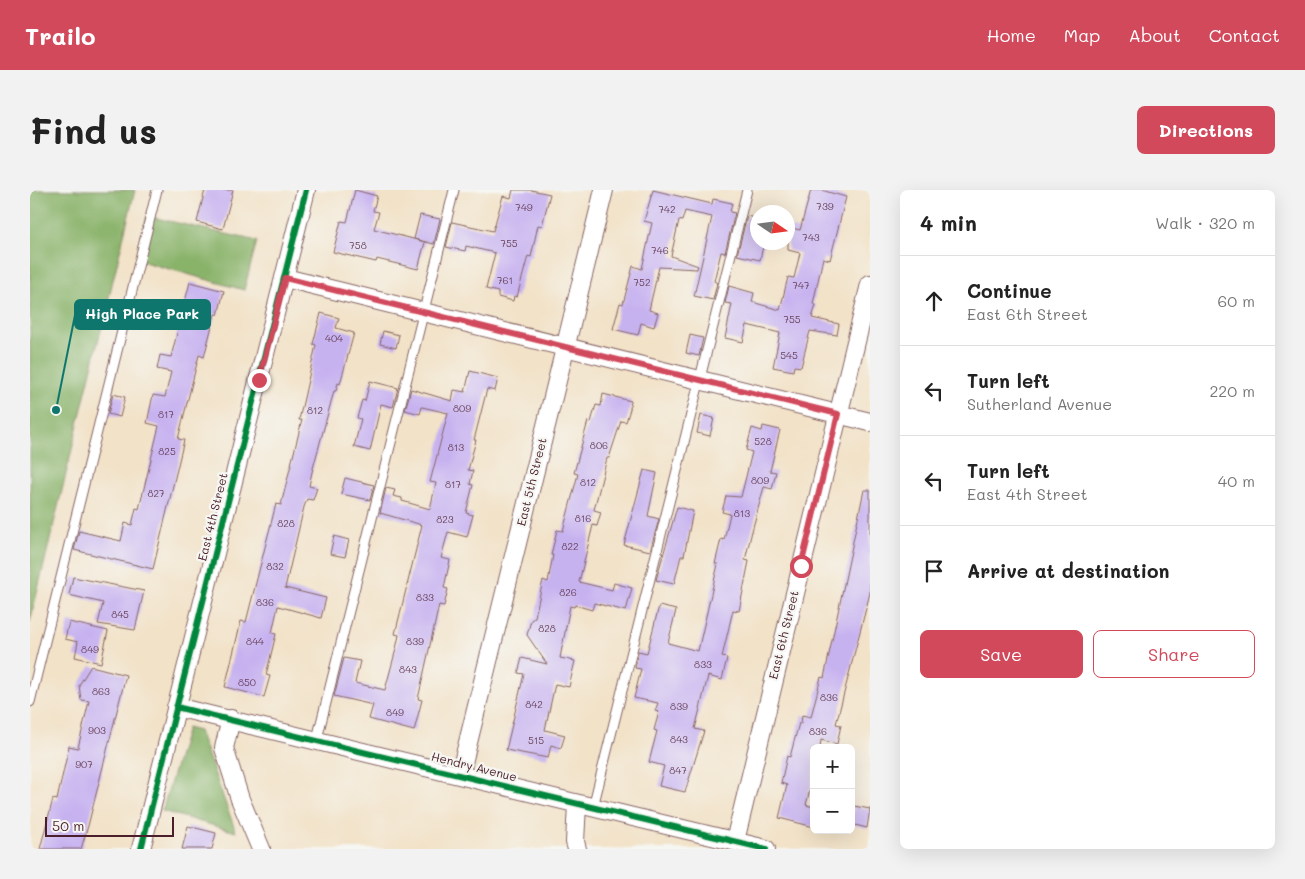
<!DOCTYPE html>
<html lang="en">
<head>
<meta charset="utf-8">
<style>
	:root { --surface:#fff; --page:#f2f2f2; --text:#222; --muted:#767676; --line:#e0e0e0; --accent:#d1495b }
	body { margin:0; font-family:Mali,sans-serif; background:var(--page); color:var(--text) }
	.controls { position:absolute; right:15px; bottom:15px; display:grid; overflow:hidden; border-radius:8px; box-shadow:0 5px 20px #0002 }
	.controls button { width:45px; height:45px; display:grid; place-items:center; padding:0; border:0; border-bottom:1px solid var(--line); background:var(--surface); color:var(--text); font:25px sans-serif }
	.compass { position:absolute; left:720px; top:15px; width:45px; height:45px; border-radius:50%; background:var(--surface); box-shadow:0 5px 20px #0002; rotate:103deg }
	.scale { position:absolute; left:15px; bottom:12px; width:129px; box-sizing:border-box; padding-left:5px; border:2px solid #4a1f2b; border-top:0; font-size:14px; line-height:18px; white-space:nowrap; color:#4a1f2b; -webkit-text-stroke:4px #f6f6f2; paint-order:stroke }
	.stop { position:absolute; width:15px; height:15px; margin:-11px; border:4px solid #d1495b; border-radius:50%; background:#fff }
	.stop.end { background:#d1495b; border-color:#fff; box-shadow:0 1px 5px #0008 }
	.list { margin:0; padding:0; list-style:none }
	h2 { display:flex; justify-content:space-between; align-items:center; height:65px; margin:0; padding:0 20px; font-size:21px }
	h2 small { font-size:16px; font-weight:400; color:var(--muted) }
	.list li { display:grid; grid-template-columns:32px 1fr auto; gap:15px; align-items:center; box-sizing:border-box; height:90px; padding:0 20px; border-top:1px solid var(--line) }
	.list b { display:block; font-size:19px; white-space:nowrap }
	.list p { margin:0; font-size:16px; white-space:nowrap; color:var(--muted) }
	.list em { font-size:16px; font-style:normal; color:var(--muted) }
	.actions { display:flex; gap:10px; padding:15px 20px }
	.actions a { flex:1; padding:11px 0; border:1px solid var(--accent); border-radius:8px; text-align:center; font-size:18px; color:var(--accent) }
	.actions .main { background:var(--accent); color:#fff }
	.icon { flex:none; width:28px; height:28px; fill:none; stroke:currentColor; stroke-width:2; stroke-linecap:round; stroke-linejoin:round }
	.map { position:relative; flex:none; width:840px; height:659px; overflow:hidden; border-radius:8px }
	header { display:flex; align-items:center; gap:30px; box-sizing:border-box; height:70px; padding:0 25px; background:var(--accent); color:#fff }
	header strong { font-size:24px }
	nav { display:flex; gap:28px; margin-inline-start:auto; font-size:18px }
	.intro { display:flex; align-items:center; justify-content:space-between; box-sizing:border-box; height:120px; padding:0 30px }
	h1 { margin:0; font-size:35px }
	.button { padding:12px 22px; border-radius:8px; background:var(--accent); color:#fff; font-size:18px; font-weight:700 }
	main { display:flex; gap:30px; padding:0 30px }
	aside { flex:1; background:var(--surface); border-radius:8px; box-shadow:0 5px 20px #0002 }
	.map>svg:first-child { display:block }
</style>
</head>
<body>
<header>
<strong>Trailo</strong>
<nav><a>Home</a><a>Map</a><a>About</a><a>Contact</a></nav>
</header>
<div class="intro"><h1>Find us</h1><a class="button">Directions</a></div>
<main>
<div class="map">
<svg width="840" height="659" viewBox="0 0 840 659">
	<rect width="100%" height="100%" fill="#f6f6f2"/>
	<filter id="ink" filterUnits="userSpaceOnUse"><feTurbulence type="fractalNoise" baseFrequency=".02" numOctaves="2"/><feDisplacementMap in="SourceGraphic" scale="10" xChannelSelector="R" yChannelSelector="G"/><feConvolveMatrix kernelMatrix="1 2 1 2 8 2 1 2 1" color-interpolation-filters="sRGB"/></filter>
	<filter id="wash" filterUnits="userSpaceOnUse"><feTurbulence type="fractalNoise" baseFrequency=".0096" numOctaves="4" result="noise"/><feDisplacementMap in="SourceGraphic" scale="20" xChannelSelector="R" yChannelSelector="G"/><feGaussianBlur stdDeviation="1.12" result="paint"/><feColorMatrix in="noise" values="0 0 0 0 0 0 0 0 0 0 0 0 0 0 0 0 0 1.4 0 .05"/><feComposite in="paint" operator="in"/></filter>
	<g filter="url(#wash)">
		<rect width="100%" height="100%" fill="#f2e2c8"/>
		<path fill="#8ab36a" stroke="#6a694a" d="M 2,0 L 105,0 L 0,432 L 0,8 Z
			M 117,26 L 227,51 L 214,100 L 107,70 Z
			M 157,538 L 169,541 L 206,642 L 132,621 Z"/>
		<g id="blocks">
			<path fill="#c7b2f0" d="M 175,0 L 203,0 L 193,39 L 167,32 Z
				M 325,0 L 347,6 L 343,21 L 349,22 L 344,39 L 395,52 L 388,79 L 347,69 L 346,72 L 303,62 L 311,31 L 317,32 Z
				M 483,0 L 501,0 L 520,4 L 512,36 L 508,35 L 501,67 L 498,66 L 487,107 L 484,106 L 483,111 L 468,107 L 468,102 L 456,99 L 465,63 L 436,56 L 435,61 L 416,57 L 422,32 L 463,41 L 473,6 L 481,8 Z
				M 623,0 L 682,14 L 683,9 L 702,13 L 700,22 L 705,23 L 695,63 L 691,62 L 684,91 L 687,93 L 683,110 L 664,106 L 682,27 L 655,21 L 652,31 L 649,30 L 641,66 L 668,76 L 667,79 L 629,77 L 619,120 L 628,123 L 624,137 L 611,133 L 608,145 L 583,139 L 590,113 L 593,114 L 603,76 L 612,79 L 622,33 L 614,31 Z
				M 781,0 L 791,0 L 816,7 L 800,70 L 793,68 L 783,114 L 786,115 L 782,128 L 809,134 L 807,145 L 780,141 L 771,177 L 764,176 L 763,181 L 743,177 L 750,143 L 717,135 L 713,152 L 695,148 L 702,114 L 695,113 L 699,96 L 724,103 L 722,112 L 750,120 L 758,87 L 764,88 L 770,63 L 758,60 L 758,37 L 770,40 Z
				M 390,25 L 410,29 L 404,54 L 384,49 Z
				M 717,26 L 728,29 L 728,52 L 734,52 L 730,70 L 707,65 Z
				M 160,92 L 194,101 L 188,125 L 185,124 L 174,167 L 169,165 L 148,249 L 154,250 L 123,379 L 44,360 L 49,341 L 91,351 L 95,333 L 102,335 L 106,318 L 109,319 L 129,236 L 117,233 L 123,205 L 135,207 L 141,182 L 127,179 L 130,165 L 141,167 Z
				M 291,123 L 309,128 L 306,138 L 324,143 L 310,194 L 308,193 L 306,201 L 304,201 L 282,282 L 279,296 L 287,298 L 283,310 L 277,309 L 274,317 L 255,398 L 296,408 L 291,428 L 248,416 L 242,443 L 246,444 L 236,485 L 240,486 L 234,507 L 195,497 L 211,431 L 216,432 L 246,314 L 251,315 L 272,230 L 269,230 L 286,155 L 283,154 Z
				M 353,141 L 369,145 L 366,158 L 350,154 Z
				M 660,145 L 673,148 L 669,166 L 656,163 Z
				M 440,181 L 468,188 L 465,201 L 457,199 L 444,250 L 446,250 L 438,280 L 443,281 L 440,294 L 443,295 L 436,323 L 443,325 L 437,347 L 418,342 L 411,368 L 420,370 L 414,398 L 418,399 L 414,416 L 409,415 L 388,509 L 392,510 L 384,541 L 339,529 L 343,515 L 304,506 L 314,468 L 330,471 L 325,493 L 355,500 L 366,459 L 369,445 L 365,444 L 392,335 L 350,323 L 356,298 L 365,300 L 363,306 L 372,308 L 372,311 L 400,319 L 406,293 L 400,292 L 418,223 L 392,217 L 390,224 L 375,220 L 381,199 L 422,211 L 424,200 L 435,202 Z
				M 340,191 L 368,198 L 363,217 L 351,214 L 340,261 L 324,257 L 331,229 L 327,228 L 332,210 L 335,211 Z
				M 83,204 L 95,207 L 90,227 L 78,224 Z
				M 573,204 L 601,211 L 600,219 L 596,232 L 591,231 L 579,268 L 577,268 L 564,320 L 571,322 L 567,336 L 563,335 L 549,392 L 582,400 L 584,393 L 602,398 L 596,421 L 564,413 L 562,420 L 545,415 L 544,417 L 540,416 L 530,468 L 545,471 L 539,497 L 525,494 L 515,540 L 535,545 L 531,558 L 521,555 L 518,568 L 476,560 L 494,484 L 488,483 L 492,468 L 517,474 L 497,445 L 501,430 L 505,427 L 513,390 L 518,392 L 523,365 L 521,365 L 527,340 L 533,341 L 548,284 L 544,283 L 558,231 L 561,232 L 566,215 L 571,216 Z
				M 671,225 L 684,228 L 680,246 L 667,243 Z
				M 733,236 L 750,240 L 740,281 L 746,282 L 742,299 L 734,297 L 722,341 L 715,370 L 719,371 L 709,421 L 703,420 L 692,467 L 697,468 L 692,490 L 678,486 L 665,539 L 674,541 L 655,602 L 629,596 L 634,576 L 619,572 L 627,541 L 624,540 L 629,522 L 625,521 L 628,513 L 604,508 L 611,479 L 605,478 L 608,461 L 617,463 L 629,416 L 646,420 L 638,453 L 668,461 L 688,374 L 685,374 L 691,349 L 694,350 L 700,324 L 692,322 L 696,306 L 711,307 L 722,262 L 716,260 L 722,238 L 732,241 Z
				M 614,280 L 627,283 L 618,326 L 629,329 L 620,361 L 594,355 Z
				M 315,288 L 344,295 L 340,310 L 311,304 Z
				M 834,300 L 840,300 L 840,403 L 806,534 L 811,535 L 807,554 L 791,550 L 790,558 L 784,558 L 784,583 L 776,615 L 784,617 L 784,637 L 749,628 L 757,595 L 751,593 L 757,566 L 760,567 L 769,533 L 771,534 L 772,525 L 781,527 L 791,487 L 794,488 Z
				M 647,317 L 663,321 L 654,366 L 651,366 L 644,394 L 626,390 Z
				M 304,346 L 319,350 L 315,367 L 300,364 Z
				M 43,387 L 114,401 L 105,440 L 68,434 L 73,413 L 39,405 Z
				M 39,432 L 78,441 L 71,473 L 45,467 L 48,452 L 35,449 Z
				M 61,476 L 96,485 L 58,636 L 51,659 L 10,659 L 23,609 L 27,610 L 39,556 L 48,558 L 59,511 L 51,510 L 49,495 Z
				M 824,616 L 840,619 L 837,638 L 821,634 Z
				M 158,636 L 186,643 L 182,659 L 152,659 Z"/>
		</g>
	</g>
	<g filter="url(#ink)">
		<use href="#blocks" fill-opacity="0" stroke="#856362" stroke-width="1"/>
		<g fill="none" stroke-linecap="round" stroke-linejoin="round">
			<g stroke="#856362" stroke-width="11">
				<path id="lane" d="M 0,512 L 127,0
					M 287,549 L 424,0
					M 563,617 L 717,0"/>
			</g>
			<g stroke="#856362" stroke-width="20">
				<path id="street" d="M 255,88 L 840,232
					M 146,517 L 736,659
					M 201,529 L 194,558 L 210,609 L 231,659
					M 430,585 L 574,0
					M 547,614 L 545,652 L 547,659
					M 705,651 L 840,94
					M 111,659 L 276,0"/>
			</g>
			<use href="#lane" stroke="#fff" stroke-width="9"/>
			<use href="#street" stroke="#fff" stroke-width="18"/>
			<g stroke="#f6f6f2" stroke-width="9">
				<path id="cycleway" d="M 146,517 L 736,659
					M 111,659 L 276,0"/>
			</g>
			<use href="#cycleway" stroke="#00873e" stroke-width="6"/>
		</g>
	</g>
	<g fill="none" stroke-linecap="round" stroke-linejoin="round" filter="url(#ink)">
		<path stroke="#d1495b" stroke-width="6" d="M 229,190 L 255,88 L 808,224 L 771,376"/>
	</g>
	<g text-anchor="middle" stroke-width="4.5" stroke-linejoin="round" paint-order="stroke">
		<g font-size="10" fill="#69445c">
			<text x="795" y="20">739</text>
			<text x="494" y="21">749</text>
			<text x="637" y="23">742</text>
			<text x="781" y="51">743</text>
			<text x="479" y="57">755</text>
			<text x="328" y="59">758</text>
			<text x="630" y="64">746</text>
			<text x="475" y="94">761</text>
			<text x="612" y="96">752</text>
			<text x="771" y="99">747</text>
			<text x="762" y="133">755</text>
			<text x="304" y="152">404</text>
			<text x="759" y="169">545</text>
			<text x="432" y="222">809</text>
			<text x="285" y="224">812</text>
			<text x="136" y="228">817</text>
			<text x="733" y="255">528</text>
			<text x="569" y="259">806</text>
			<text x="426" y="261">813</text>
			<text x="137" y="265">825</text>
			<text x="730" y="294">809</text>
			<text x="558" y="296">812</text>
			<text x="423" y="298">817</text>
			<text x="126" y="307">827</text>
			<text x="712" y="327">813</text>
			<text x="553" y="332">816</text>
			<text x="415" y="333">823</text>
			<text x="256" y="337">828</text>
			<text x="540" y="360">822</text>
			<text x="245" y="380">832</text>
			<text x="538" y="406">826</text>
			<text x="395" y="411">833</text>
			<text x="235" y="416">836</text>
			<text x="90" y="428">845</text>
			<text x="517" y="442">828</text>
			<text x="225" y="455">844</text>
			<text x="385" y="455">839</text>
			<text x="60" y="463">849</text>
			<text x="673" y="478">833</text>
			<text x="378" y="483">843</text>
			<text x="217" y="496">850</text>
			<text x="71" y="505">863</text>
			<text x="799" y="511">836</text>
			<text x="504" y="518">842</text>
			<text x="649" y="520">839</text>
			<text x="365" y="526">849</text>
			<text x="67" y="544">903</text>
			<text x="788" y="545">836</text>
			<text x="649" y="553">843</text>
			<text x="506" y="554">515</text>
			<text x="54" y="578">907</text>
			<text x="648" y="584">847</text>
		</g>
		<g font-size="12" fill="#4a1f2b" stroke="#f6f6f2">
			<text transform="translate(502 292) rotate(-76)" y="4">East 5th Street</text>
			<text transform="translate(183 327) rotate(-76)" y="4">East 4th Street</text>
			<text transform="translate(754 445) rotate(-76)" y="4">East 6th Street</text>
			<text transform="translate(444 577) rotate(14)" y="4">Hendry Avenue</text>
		</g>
	</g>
	<path fill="none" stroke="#0f766e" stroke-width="2" d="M26 220L45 125"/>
	<circle fill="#0f766e" stroke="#f6f6f2" stroke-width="2" cx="26" cy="220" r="5"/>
	<rect fill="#0f766e" stroke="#0f766e" stroke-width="2" x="45" y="110" width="135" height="29" rx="5"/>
	<g font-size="14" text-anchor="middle" font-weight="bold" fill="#fff">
		<text x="112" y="129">High Place Park</text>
	</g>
</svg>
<div class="controls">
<button>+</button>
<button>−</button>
</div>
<svg class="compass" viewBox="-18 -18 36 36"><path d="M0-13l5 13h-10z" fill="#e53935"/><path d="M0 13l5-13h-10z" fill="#767676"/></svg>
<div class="scale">50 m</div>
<div class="stop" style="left:771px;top:376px"></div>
<div class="stop end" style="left:229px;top:190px"></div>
</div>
<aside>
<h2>4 min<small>Walk · 320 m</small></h2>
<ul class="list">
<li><svg class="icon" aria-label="ahead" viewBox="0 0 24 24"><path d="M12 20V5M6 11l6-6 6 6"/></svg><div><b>Continue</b><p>East 6th Street</p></div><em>60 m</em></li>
<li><svg class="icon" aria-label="left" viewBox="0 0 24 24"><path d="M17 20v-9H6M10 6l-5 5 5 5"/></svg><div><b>Turn left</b><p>Sutherland Avenue</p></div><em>220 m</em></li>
<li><svg class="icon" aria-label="left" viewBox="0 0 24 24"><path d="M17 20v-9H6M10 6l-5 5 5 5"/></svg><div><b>Turn left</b><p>East 4th Street</p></div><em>40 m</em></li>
<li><svg class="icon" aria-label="arrive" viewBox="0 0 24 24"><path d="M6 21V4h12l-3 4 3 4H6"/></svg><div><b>Arrive at destination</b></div></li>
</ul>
<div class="actions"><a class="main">Save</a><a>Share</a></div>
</aside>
</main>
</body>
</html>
